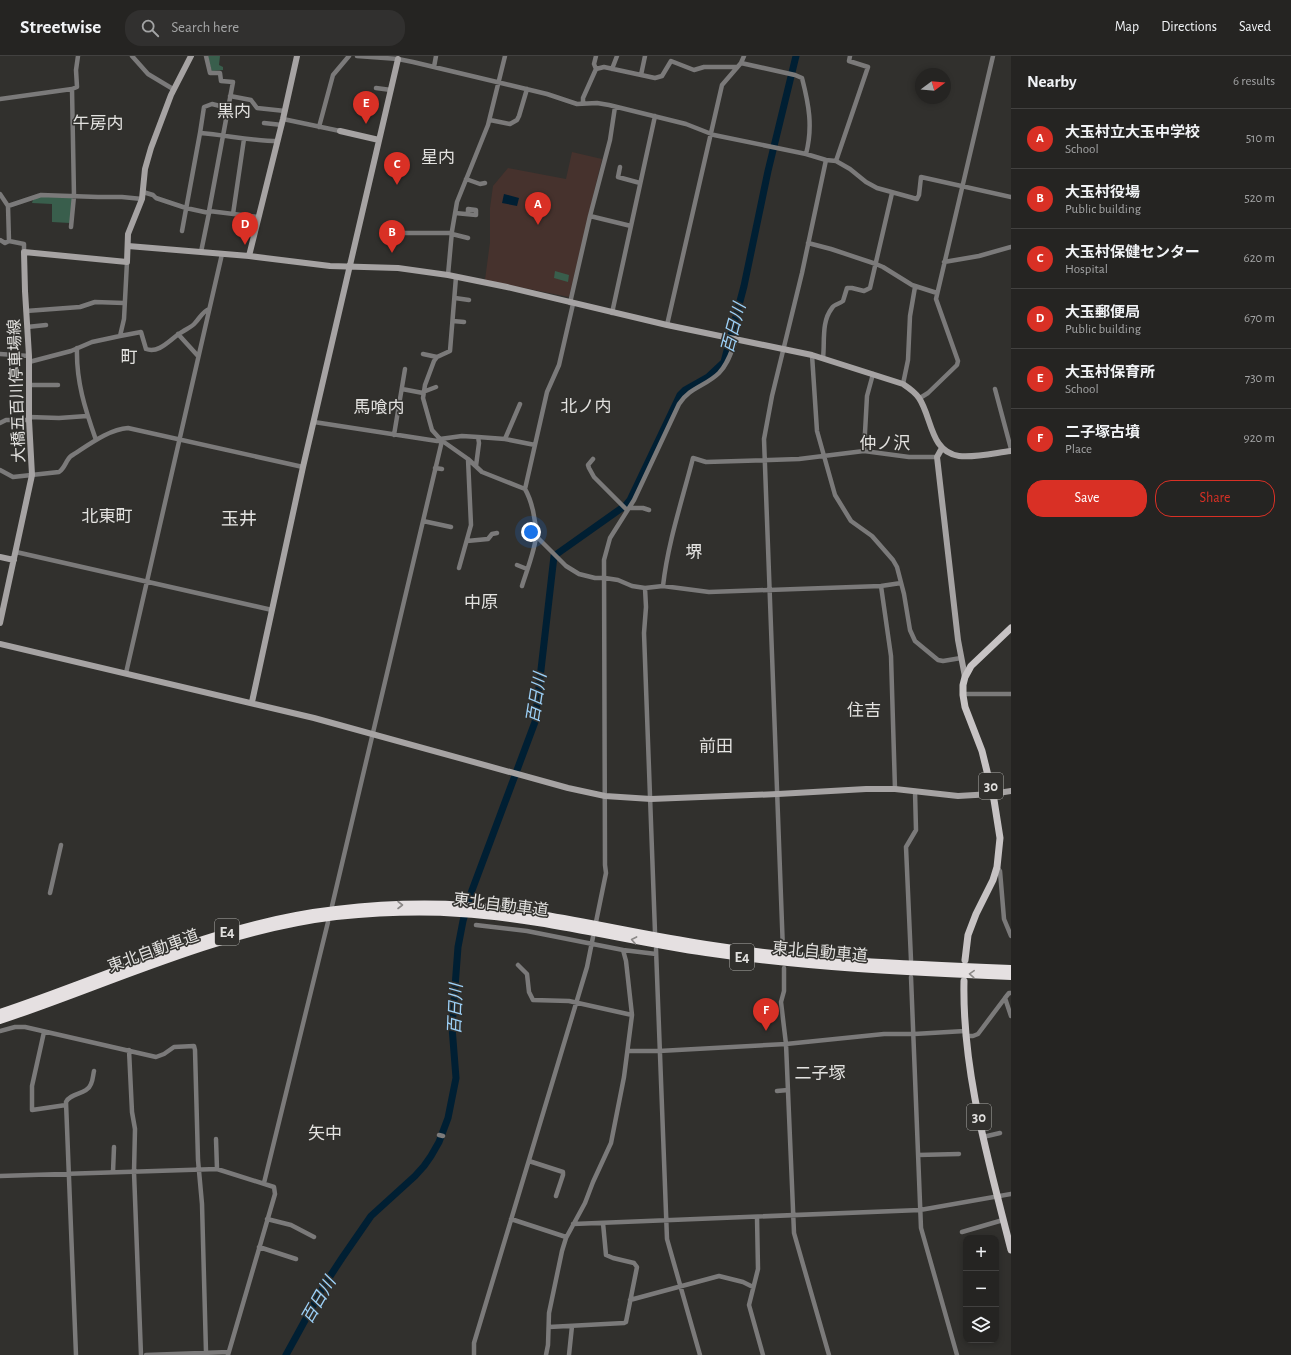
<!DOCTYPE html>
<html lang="en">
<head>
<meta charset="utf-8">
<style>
	:root { --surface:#252422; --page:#31302f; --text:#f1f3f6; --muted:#a3a4a5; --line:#424140; --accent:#d93025 }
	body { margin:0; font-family:"Alegreya Sans","Noto Sans JP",sans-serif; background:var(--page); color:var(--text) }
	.controls { position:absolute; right:12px; bottom:12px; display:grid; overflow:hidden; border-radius:8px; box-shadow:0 2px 6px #0003 }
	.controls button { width:36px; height:36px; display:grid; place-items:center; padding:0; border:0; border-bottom:1px solid var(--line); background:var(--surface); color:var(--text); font:20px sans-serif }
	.compass { position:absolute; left:915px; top:12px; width:36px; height:36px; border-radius:50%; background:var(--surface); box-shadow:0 2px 6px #0003; rotate:74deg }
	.you { position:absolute; left:531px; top:476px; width:14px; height:14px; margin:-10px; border:3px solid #fff; border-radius:50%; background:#1a73e8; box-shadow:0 0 0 6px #1a73e833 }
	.badge { display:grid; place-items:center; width:26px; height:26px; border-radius:50%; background:var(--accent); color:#fff; font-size:13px; font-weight:700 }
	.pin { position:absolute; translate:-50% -33px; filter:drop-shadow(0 1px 2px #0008) }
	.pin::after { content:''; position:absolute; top:21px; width:14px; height:12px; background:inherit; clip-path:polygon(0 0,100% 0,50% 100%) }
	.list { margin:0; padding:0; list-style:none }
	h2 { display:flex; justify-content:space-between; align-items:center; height:52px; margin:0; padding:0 16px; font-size:17px }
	h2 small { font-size:13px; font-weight:400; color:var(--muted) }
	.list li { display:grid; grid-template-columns:26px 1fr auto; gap:12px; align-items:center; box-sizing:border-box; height:60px; padding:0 16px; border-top:1px solid var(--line) }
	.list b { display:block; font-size:15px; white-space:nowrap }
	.list p { margin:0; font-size:13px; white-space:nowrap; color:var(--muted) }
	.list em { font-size:13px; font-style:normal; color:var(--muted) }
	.actions { display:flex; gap:8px; padding:12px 16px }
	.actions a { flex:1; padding:9px 0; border:1px solid var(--accent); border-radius:16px; text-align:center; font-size:14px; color:var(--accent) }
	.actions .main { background:var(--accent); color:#fff }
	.icon { flex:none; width:22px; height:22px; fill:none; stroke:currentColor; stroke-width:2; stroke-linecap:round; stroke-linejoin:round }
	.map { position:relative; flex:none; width:1011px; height:1299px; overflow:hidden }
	header { display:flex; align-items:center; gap:24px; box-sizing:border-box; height:56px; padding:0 20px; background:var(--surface); border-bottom:1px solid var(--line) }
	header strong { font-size:19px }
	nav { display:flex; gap:22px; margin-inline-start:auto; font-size:14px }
	.search { width:280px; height:36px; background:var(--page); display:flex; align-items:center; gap:10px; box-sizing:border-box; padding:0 14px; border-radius:16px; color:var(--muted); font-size:15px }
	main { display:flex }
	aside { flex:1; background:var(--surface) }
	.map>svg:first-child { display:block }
</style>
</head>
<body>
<header>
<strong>Streetwise</strong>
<div class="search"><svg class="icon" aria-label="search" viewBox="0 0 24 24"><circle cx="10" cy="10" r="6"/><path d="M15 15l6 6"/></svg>Search here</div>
<nav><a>Map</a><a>Directions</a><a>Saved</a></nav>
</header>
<main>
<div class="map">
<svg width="1011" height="1299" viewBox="0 0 1011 1299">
	<rect width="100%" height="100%" fill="#31302d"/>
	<path fill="#46322d" d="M 572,96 L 602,103 L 569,241 L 485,224 L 490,186 L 490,152 L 493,130 L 508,112 L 566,123 Z"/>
	<path fill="#395e4c" d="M 207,0 L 220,0 L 219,9 L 223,11 L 223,14 L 212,15 Z
		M 41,140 L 73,141 L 70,167 L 52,166 L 52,148 L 32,147 L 33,144 Z
		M 555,215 L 569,219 L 568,226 L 554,222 Z"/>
	<path fill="#001f33" d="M 504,138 L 519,142 L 517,150 L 502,147 Z"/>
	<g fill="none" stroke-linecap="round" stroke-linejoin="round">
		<path stroke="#001f33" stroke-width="7" d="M 286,1299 L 325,1228 L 342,1202 L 371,1160 L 415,1120 L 424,1110 L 431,1100 L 439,1086 L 448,1062 L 456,1022 L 452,971 L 458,891 L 463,865 L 471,837 L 535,666 L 554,500 L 626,449 L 630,444 L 680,339 L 685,334 L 708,321 L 724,306 L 744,230 L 768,115 L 796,0"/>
		<path stroke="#7b7a7a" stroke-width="4.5" d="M 132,0 L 148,18 L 173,33
			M 206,0 L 210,17 L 220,17 L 221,25 L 233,26 L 209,155 L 258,161
			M 357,0 L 398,3 L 413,6 L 547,38 L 577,48 L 597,47 L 609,49 L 686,68 L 714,79 L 806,98 L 826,104 L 836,105 L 850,113 L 866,126 L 877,132 L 917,143 L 919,139 L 921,121 L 1011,141
			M 741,7 L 795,19 L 802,22 C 809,49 813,71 806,98
			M 434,11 L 436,0
			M 596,13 L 594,8 L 596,0
			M 612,13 L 617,0
			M 641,19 L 645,0
			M 376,32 L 391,34
			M 230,40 L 251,44 L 257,52 L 285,55
			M 0,43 L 72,33
			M 583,47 L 583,42 L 596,13 L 604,11 L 655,22 L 662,20 L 671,5 L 694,14 L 704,11 L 736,11
			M 283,63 L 340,75
			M 490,64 L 510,68 L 517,64 L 519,60 L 527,33
			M 264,67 L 282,69
			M 319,71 L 333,19 L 349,0
			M 200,77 L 204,51 L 212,48 L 228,52
			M 836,105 L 868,11 L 849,5 L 850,0
			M 620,111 L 618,121 L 640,127
			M 466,123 L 480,128 L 485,127
			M 143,136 L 153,139 L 156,142 L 186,152 L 209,157 L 209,155
			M 0,138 L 8,150 L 9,185 L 24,188 L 24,196
			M 8,150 L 41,139 L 98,141 L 122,141 L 142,143
			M 455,157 L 476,159 L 476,154 L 468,153 L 468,158
			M 233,158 L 244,83
			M 590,160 L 631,170 L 612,257
			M 631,170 L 655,60
			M 71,171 L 74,140 L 72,33 L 77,31 L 76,14 L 78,0
			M 182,175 L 200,77 C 226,79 252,85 278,85
			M 390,177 L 452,177
			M 452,178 L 468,182
			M 0,184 L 5,187 L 9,185
			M 808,187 L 831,193 L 876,208 L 883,211 L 912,229 L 937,237
			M 201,196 L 209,157
			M 944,206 L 979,200 L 1011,191
			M 448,219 L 452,175 L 457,146 L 488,69 L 505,0
			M 456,221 L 450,295 L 437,301 L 434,305 L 425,329 L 423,342 L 432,374 L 441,384 L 468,403 L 482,416 L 525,433 C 532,445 536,465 536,479 C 536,491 526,517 522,530
			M 455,242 L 469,244
			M 570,247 L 590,160 L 610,84 L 615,51
			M 26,255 L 80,251 L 95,246 L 124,247
			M 453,265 L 464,266
			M 667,269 L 722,29 L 741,7 L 744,0
			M 27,271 L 46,269
			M 178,278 L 198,300
			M 120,280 L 141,276 L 146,293 C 160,298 171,282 182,276 C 186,273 192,271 195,267 C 200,262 202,256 209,253
			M 77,292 C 76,325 85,353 96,384
			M 0,298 L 29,300
			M 423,298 L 437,301
			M 812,299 L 817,375 L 835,439 L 851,465 L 872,480 L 893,504 L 897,511 L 904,538 L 910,574 L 915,585 L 938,604 L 943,605 L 961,602
			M 823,302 C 825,286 821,266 832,252 C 834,248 840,248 843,245 L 847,232 L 852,232 L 864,235 L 870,232 L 892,137
			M 29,306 L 71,295 L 92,286 L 120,280 L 124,263 L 127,206
			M 903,328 L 908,304 L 910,260 L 915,231
			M 29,329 L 58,329
			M 402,333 L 423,337
			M 995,333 L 1011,393
			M 423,336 L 436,331
			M 920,342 L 928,337 L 957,309 L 958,305 L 936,243 L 993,0
			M 29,361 L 59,362 L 87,360
			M 314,366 L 437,385 L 441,384
			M 0,367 L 6,364 L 29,364
			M 394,379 L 405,313
			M 478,381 L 505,383 L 535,389
			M 440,383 L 462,380 L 478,381 L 479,387 L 476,410
			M 505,383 L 520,348
			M 864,395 L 867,340 L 873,318
			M 593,403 L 588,409 L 589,412 L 594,421 L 627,454
			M 435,412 L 442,413
			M 0,414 L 13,421 L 59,416 C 65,412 66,404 71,400 C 87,390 109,373 128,372 L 303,411
			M 525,433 L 547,336 L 559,309 L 573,248
			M 629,452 L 643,452 L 649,454
			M 423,465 L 451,471
			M 536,480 L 566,510 L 579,518 L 595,522 L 605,522 L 618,524 L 632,530 L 645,532 L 663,530 L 709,536 L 881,530 L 901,527
			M 467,485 L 488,483 L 492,478 L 497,477
			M 16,496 L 272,554
			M 517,509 L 527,513
			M 459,512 L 471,469 L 468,403
			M 663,530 C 668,486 682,445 693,402 L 706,406 L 799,403 L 864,395 L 909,401 L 937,401
			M 881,530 L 891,600 L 895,733
			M 645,532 L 646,551 L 644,577 L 655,876
			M 126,617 L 222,198
			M 963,638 L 1011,638
			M 997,811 L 1000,815 L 1004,863 L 1011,880
			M 50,837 L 61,789
			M 332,850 L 428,444 L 441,389 L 441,384
			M 596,866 L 606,817 L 605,809 L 604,504 L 610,482 L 634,444 L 679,348 C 690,331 706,330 719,317 C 728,308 731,296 736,284
			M 476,869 L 527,875 L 623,894 L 626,905 L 632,959 L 624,1021 L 611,1087 L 593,1126 L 585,1147 L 566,1182 L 562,1195 L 549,1257 L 548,1289 L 546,1299
			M 656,893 L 667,1183 L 700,1299
			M 623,894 L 656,898
			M 783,895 L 764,383 L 772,340 L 802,217 L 826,104
			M 911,904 L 906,791 L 916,774 L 915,735
			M 518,909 L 527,918 L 529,936 L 533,944 L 569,945 L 632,959
			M 784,912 L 784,935 L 781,946 L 786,988 L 794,1177 L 829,1299
			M 911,921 L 921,1172 L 957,1299
			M 1011,937 L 1009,937 L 1005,942 L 1011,960
			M 0,975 L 15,971 L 25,971 L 156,1001 L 164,998 L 174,991 L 194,990 L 195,994 L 198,1104 L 202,1148 L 206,1296
			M 44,976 L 32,1030 L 32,1054 L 66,1049
			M 965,980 L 973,980 L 978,978 L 1005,942
			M 129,994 L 132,1056 L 135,1073 L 134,1116 L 141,1299
			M 628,995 L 659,995 L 786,988 L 884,978 L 914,978 L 965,975
			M 777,1035 L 788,1034
			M 439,1079 L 443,1080
			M 983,1081 L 1000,1077
			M 216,1083 L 217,1113
			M 918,1099 L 959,1098
			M 529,1105 L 563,1116 L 563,1119 L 556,1140
			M 113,1116 L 114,1091
			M 0,1120 L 217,1113 L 274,1131 L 275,1138 L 228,1299
			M 264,1127 L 328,866
			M 757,1161 L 758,1213 L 749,1249 L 763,1299
			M 267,1163 L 291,1169 L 314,1181
			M 511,1163 L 566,1181
			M 573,1168 L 920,1154 L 1011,1138
			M 962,1176 L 1003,1164
			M 259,1191 L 296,1203
			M 630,1244 L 719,1220 L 743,1226 L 753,1231
			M 549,1271 L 624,1267 L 626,1266 L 637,1211 L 634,1207 L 613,1202 L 606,1199 L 603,1167
			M 76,1299 L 66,1046 C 71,1036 87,1039 91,1028 C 93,1024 93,1019 94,1015
			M 146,1299 L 229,1296
			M 474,1299 L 474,1287 L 587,911 L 593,881
			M 569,1299 L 572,1270"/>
		<path stroke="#a6a3a3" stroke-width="6" d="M 340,75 L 379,84
			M 128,190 L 249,200 L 330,210 L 398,212 L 448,219 L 507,231 L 667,269 L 812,299 L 903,328 C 909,332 915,336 919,342 C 932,361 930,396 959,400 C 974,402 995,397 1011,395
			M 249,200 L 283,63 L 297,0
			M 942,392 L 937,401 L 958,584 L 965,621
			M 0,501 L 14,504
			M 0,567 L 32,419 L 29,364 L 29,300 L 25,235 L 24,196 L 127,206 L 128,178 L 142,143 L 145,113 L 151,92 L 171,39 L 191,0
			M 0,588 L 314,662 L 568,732 L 605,740 L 651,743 L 778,738 L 866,733 L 895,733 L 958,740 L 992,738 L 1011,735
			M 252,646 L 303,411 L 398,3"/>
		<path stroke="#c7c3c4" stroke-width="7" d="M 965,904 L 968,879 L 976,858 L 993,824 L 997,811 L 1000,782 L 994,744 L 982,695 L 965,651 L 963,639 L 963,629 L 965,621 L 971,610 L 1011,572
			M 964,925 C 962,1016 989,1106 1011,1194"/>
		<path stroke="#e5e0e1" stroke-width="8" d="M 0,957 C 111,920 219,867 336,854 C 379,849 422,847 466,850 C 547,856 626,877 706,889 C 807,905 909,909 1011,913
			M 0,964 C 111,927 219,874 336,860 C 377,856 419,854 460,857 C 543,862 624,884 706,896 C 807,911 909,916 1011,920"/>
	</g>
	<defs><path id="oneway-chevron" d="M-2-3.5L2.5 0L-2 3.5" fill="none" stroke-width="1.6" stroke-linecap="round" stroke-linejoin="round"/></defs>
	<g stroke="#8b8887">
		<use href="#oneway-chevron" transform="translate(400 849)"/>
		<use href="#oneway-chevron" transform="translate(634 884) rotate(-169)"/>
		<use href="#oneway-chevron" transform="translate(972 918) rotate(-177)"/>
	</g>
	<g text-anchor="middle" stroke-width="3" stroke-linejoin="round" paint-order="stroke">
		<g fill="#31302d" stroke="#aeadaa" stroke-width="1">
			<rect x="979" y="717" width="24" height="26" rx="3"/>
			<rect x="215" y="863" width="24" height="26" rx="3"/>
			<rect x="730" y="888" width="24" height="26" rx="3"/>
			<rect x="967" y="1048" width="24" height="26" rx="3"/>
		</g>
		<g font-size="15" font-weight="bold" fill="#e3e2e0">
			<text x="991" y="735">30</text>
			<text x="227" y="881">E4</text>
			<text x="742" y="906">E4</text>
			<text x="979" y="1066">30</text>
		</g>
		<g font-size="16" fill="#e3e2e0" stroke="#31302d">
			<text transform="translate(16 335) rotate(-92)" y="6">大橋五百川停車場線</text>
			<text transform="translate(501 848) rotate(7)" y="6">東北自動車道</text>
			<text transform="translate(153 894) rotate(-20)" y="6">東北自動車道</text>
			<text transform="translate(820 895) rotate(5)" y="6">東北自動車道</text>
		</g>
		<g font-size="17" fill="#e3e2e0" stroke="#31302d">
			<text x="234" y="61">黒内</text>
			<text x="98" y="73">午房内</text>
			<text x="438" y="107">星内</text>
			<text x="129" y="307">町</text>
			<text x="586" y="356">北ノ内</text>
			<text x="379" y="357">馬喰内</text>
			<text x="885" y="393">仲ノ沢</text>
			<text x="107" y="466">北東町</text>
			<text x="694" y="502">堺</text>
			<text x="481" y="552">中原</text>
			<text x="864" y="660">住吉</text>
			<text x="716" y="696">前田</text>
			<text x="820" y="1023">二子塚</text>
			<text x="325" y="1083">矢中</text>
		</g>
		<g font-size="17" font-style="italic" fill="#9cd0f7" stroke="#31302d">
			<text transform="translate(733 272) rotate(-75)" y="6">百日川</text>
			<text transform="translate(536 642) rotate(-81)" y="6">百日川</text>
			<text transform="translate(455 953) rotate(-88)" y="6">百日川</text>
			<text transform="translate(318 1244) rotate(-60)" y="6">百日川</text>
		</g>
		<g font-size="18" fill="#e3e2e0" stroke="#31302d">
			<text x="239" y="469">玉井</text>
		</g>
	</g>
</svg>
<div class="controls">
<button>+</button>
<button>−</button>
<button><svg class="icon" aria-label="layers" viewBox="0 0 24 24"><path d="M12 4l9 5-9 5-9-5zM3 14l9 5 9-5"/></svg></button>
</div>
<svg class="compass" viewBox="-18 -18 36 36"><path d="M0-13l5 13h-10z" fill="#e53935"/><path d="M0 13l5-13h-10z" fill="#a3a4a5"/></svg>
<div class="you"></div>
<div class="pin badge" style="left:538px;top:169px">A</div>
<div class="pin badge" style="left:392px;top:197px">B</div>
<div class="pin badge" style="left:397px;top:129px">C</div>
<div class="pin badge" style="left:245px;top:189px">D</div>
<div class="pin badge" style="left:366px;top:68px">E</div>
<div class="pin badge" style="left:766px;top:975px">F</div>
</div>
<aside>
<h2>Nearby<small>6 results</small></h2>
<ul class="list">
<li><span class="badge">A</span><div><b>大玉村立大玉中学校</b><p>School</p></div><em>510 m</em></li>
<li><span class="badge">B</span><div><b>大玉村役場</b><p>Public building</p></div><em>520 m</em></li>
<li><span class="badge">C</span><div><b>大玉村保健センター</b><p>Hospital</p></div><em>620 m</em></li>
<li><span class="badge">D</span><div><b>大玉郵便局</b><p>Public building</p></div><em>670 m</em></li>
<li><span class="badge">E</span><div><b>大玉村保育所</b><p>School</p></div><em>730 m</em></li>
<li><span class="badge">F</span><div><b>二子塚古墳</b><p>Place</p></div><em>920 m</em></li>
</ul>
<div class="actions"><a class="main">Save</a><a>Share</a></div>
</aside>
</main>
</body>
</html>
